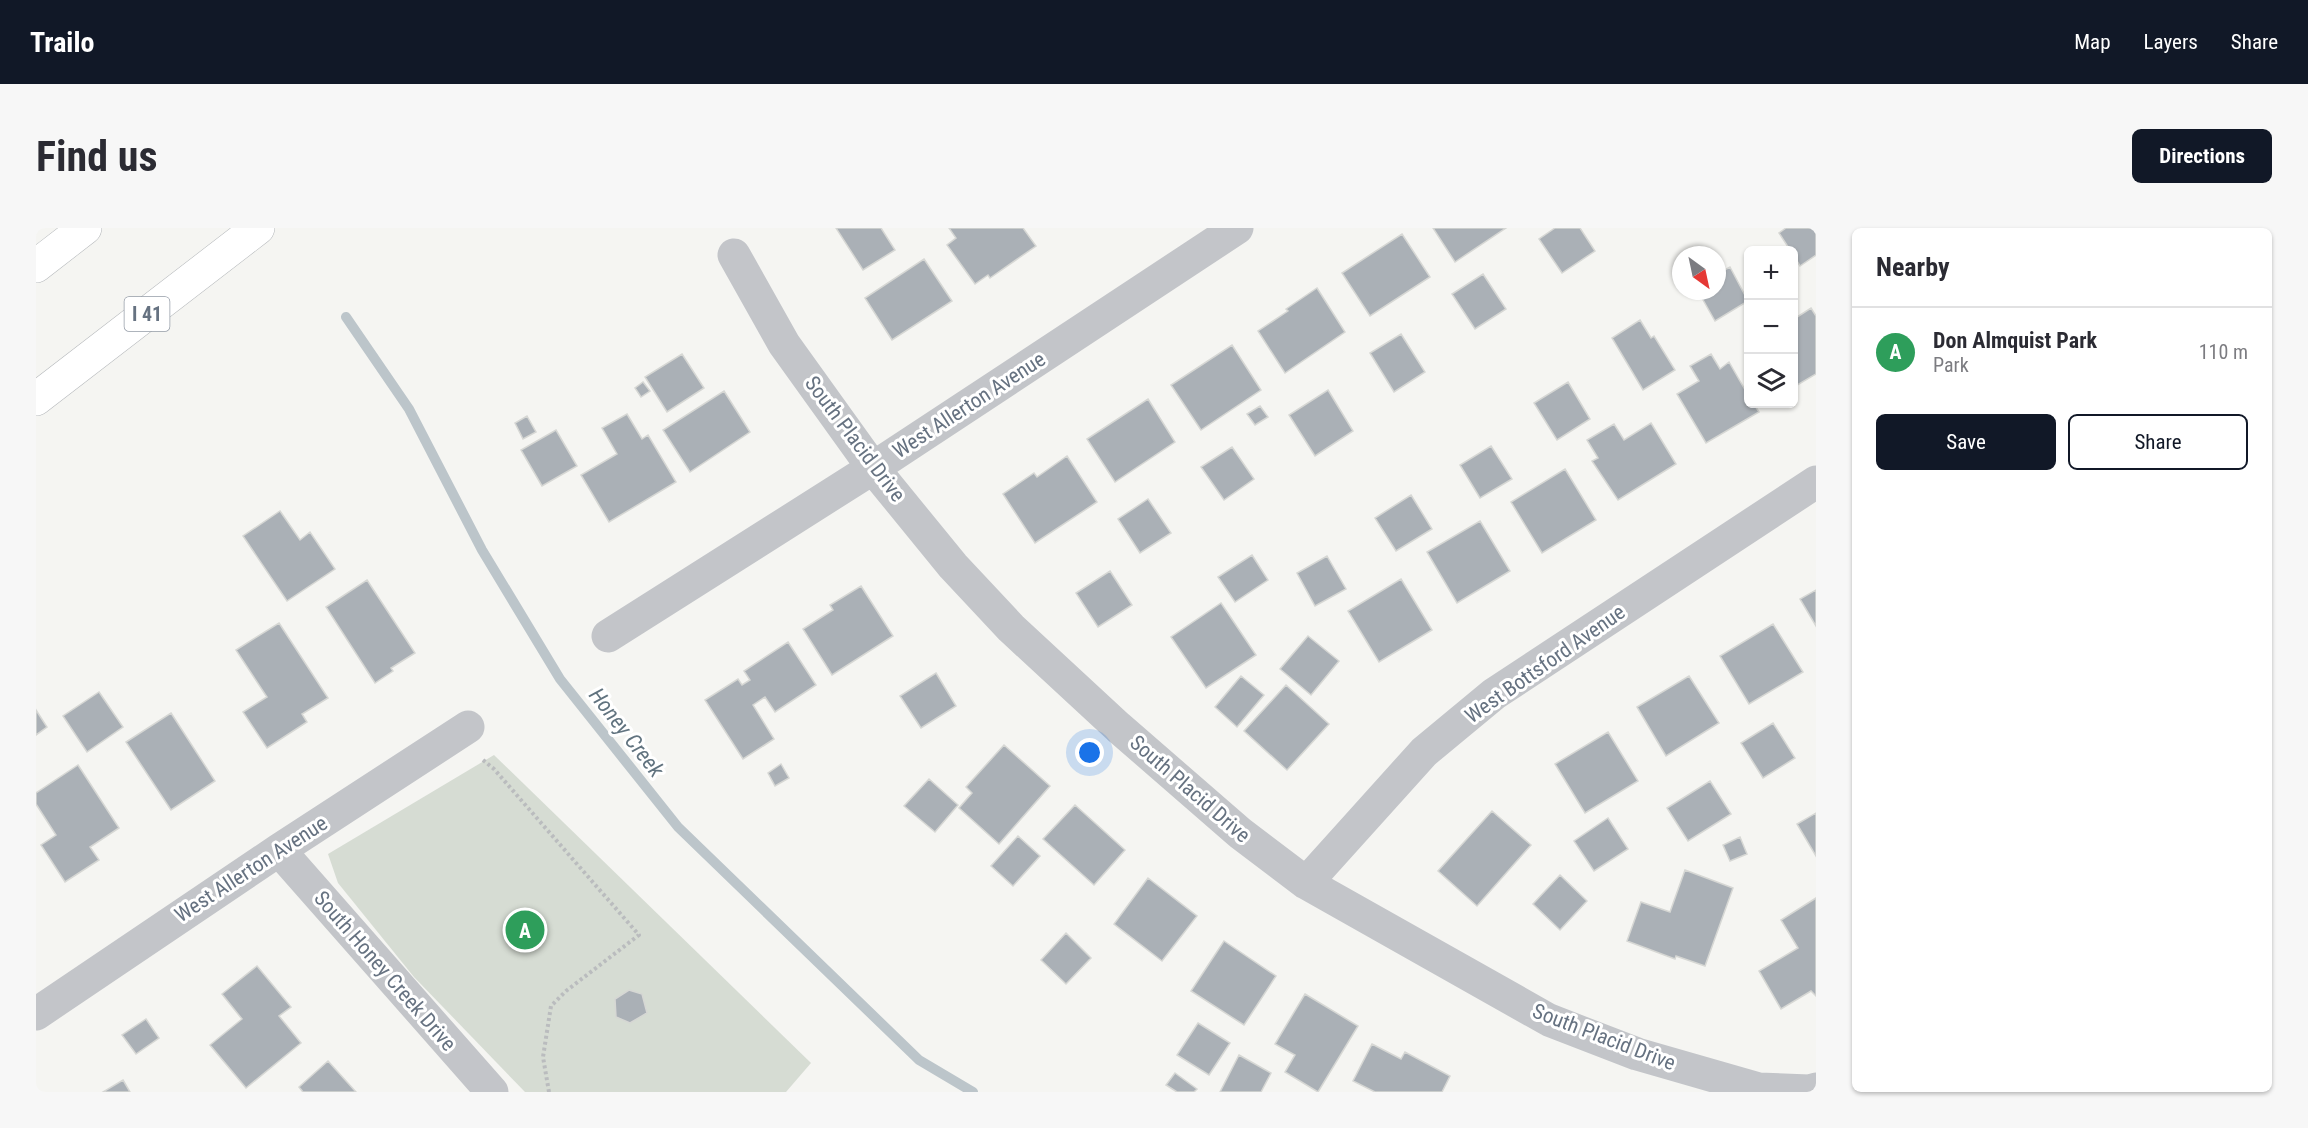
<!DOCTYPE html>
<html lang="en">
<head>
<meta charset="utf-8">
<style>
	:root { --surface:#fff; --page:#f7f7f7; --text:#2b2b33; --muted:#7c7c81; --line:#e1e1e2; --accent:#111827 }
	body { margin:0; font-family:"Roboto Condensed",sans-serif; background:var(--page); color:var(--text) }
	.controls { position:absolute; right:18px; top:18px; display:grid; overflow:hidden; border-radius:9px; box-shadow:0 2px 4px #0004 }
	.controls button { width:54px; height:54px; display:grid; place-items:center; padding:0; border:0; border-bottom:2px solid var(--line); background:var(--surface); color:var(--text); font:30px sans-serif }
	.compass { position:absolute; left:1636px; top:18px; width:54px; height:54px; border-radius:50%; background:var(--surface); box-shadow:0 2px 4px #0004; rotate:147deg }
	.you { position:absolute; left:1054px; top:525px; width:21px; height:21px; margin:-15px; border:4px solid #fff; border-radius:50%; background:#1a73e8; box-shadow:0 0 0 9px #1a73e833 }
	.badge { display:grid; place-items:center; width:39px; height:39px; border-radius:50%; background:var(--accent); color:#fff; font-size:20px; font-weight:700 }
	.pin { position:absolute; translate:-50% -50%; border:3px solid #fff; box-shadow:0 2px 6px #0006 }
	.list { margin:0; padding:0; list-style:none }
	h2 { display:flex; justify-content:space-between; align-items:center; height:78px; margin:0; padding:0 24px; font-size:26px }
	h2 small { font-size:20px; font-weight:400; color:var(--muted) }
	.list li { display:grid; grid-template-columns:39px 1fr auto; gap:18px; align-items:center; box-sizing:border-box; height:90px; padding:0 24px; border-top:2px solid var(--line) }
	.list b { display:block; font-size:22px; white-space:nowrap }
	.list p { margin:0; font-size:20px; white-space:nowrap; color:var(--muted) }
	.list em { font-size:20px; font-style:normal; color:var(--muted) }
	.actions { display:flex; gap:12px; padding:18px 24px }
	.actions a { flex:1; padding:14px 0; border:2px solid var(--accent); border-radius:9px; text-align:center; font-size:21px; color:var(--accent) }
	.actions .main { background:var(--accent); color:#fff }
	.icon { flex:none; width:33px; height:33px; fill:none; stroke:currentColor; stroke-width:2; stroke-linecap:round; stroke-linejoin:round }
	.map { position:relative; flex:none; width:1780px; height:864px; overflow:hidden; border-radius:9px }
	header { display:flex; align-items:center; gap:36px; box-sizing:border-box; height:84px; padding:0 30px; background:var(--accent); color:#fff }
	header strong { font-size:28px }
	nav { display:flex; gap:33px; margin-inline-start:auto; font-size:21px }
	.intro { display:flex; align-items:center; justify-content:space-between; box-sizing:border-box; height:144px; padding:0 36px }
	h1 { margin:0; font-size:42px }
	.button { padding:15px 27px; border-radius:9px; background:var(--accent); color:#fff; font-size:21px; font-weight:700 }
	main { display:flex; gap:36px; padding:0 36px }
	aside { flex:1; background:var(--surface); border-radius:9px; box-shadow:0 2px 4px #0004 }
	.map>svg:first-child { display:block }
</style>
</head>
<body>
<header>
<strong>Trailo</strong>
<nav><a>Map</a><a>Layers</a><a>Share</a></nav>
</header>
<div class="intro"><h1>Find us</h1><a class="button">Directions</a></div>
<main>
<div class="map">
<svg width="1780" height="864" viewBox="0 0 1780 864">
	<rect width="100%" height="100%" fill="#f5f5f2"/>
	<path fill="#d6dcd3" d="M 458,527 L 775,835 L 750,864 L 489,864 L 378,749 L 302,655 L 292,626 Z"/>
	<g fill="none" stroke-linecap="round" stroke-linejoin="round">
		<path stroke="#bcc5ca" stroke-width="10" d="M 310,89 L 373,181 L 446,322 L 524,451 L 642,599 L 883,832 L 937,864"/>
	</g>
	<path fill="#aab0b6" stroke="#d6d7d4" stroke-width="1.5" d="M 800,0 L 845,0 L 859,22 L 827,42 Z
		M 913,0 L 987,0 L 1000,18 L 954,50 L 952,47 L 939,56 L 911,17 L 920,10 Z
		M 1397,0 L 1470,0 L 1419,34 Z
		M 1519,0 L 1544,0 L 1559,23 L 1526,45 L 1503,11 Z
		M 1750,0 L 1780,0 L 1780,27 L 1764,38 L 1758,28 L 1758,22 L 1754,22 L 1743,5 Z
		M 1366,6 L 1394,49 L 1334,88 L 1306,45 Z
		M 888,31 L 916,73 L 856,112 L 829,70 Z
		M 1694,39 L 1712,73 L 1679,93 L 1662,63 L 1681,63 L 1681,46 Z
		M 1447,46 L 1470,81 L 1439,101 L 1416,66 Z
		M 1281,60 L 1309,104 L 1249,145 L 1222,103 L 1252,83 L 1250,81 Z
		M 1775,80 L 1780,88 L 1780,146 L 1758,159 L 1758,91 Z
		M 1604,92 L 1615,110 L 1618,108 L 1639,142 L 1607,162 L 1576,110 Z
		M 1365,106 L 1389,144 L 1358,164 L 1334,125 Z
		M 1196,117 L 1225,162 L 1165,202 L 1135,157 Z
		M 646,126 L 668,160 L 631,184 L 609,149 Z
		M 1675,126 L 1684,141 L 1693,134 L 1712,167 L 1712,176 L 1718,176 L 1723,184 L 1670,215 L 1641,166 L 1663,153 L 1654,138 Z
		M 607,154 L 614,163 L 605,169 L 599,160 Z
		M 1532,154 L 1554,191 L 1521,212 L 1498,175 Z
		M 1292,162 L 1317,203 L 1279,228 L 1253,187 Z
		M 688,163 L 714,204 L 654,244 L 627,202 Z
		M 1112,171 L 1139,214 L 1079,254 L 1051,211 Z
		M 1224,178 L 1232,189 L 1219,197 L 1211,186 Z
		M 591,186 L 606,211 L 612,207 L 640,254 L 573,294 L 545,247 L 581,226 L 566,200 Z
		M 491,188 L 500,204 L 487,211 L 479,195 Z
		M 1615,195 L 1640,236 L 1582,272 L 1556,233 L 1562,230 L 1551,212 L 1578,196 L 1588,212 Z
		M 520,202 L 541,238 L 506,258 L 485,222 Z
		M 1455,218 L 1476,251 L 1444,270 L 1424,237 Z
		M 1196,219 L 1218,251 L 1188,272 L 1165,239 Z
		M 1031,228 L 1061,274 L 999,315 L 967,266 L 998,245 L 1001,249 Z
		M 1529,241 L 1560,292 L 1506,325 L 1475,274 Z
		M 1375,267 L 1396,301 L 1360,323 L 1339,290 Z
		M 1112,271 L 1135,305 L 1104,325 L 1082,291 Z
		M 244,283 L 264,312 L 274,304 L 299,341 L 251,373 L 207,308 Z
		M 1444,293 L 1474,343 L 1421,375 L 1391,324 Z
		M 1216,327 L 1232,352 L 1199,374 L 1182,349 Z
		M 1291,328 L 1310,361 L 1279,378 L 1261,345 Z
		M 1074,343 L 1096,377 L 1062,399 L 1040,365 Z
		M 1365,351 L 1396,402 L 1343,434 L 1312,383 Z
		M 331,352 L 379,425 L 355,440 L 357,443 L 339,455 L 290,379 Z
		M 825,358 L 857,408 L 796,447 L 767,401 L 797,382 L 794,377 Z
		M 1780,362 L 1780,398 L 1764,371 Z
		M 1185,375 L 1220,427 L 1170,460 L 1135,409 Z
		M 243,395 L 292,470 L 266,486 L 271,494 L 231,520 L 207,484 L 231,469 L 200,422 Z
		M 1737,396 L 1767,444 L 1713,476 L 1684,428 Z
		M 1272,408 L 1303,433 L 1275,467 L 1244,441 Z
		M 752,414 L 780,457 L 739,484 L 729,469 L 717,477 L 738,511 L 707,531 L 669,472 L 702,451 L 706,457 L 714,452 L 708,443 Z
		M 900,445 L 920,478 L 885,500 L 864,468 Z
		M 1205,448 L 1228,467 L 1201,499 L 1179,479 Z
		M 1653,448 L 1683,495 L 1630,528 L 1601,479 Z
		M 1250,457 L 1293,496 L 1251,542 L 1208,503 Z
		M 63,464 L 87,499 L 51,524 L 27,488 Z
		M 0,482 L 11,499 L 0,507 Z
		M 135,485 L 179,553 L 135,582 L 90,514 Z
		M 1737,495 L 1759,530 L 1727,550 L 1705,515 Z
		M 1572,504 L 1602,553 L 1549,585 L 1519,536 Z
		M 968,517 L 1014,558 L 963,616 L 923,580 L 936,565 L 930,559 Z
		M 745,536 L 753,550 L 739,558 L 732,545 Z
		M 42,537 L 83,600 L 54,619 L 63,632 L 29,654 L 5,617 L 20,607 L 0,576 L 0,565 Z
		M 893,551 L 922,577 L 899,604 L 868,578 Z
		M 1674,553 L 1695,586 L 1652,613 L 1631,580 Z
		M 1039,577 L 1089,622 L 1058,657 L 1007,611 Z
		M 1456,583 L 1495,617 L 1441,678 L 1402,643 Z
		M 1780,585 L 1780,628 L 1761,596 Z
		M 1572,590 L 1592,621 L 1558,643 L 1538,613 Z
		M 982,608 L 1004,628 L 977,658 L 955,638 Z
		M 1704,609 L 1711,626 L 1694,633 L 1687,617 Z
		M 1649,642 L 1697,660 L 1669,738 L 1640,728 L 1639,731 L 1591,713 L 1605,674 L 1634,684 Z
		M 1524,647 L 1551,673 L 1524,702 L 1497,676 Z
		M 1112,650 L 1161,688 L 1126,733 L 1078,696 Z
		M 1780,670 L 1780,768 L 1775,763 L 1745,781 L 1723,743 L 1762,720 L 1745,692 Z
		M 1030,705 L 1055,730 L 1030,756 L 1005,732 Z
		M 1188,713 L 1240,748 L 1208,797 L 1155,763 Z
		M 221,738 L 255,779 L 243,788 L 265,815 L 210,860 L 174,817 L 206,791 L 186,766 Z
		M 593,762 L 606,766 L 611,785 L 594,795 L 580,789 L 579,771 Z
		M 1269,766 L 1322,798 L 1282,864 L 1249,844 L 1259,827 L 1239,816 Z
		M 110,791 L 123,810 L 100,826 L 86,807 Z
		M 1162,795 L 1194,815 L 1173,847 L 1141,827 Z
		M 1336,816 L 1365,831 L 1369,824 L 1414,848 L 1406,864 L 1339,864 L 1317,853 Z
		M 1203,827 L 1235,845 L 1225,864 L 1184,864 Z
		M 292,833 L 320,864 L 267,864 L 263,859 Z
		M 1139,845 L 1161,861 L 1158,864 L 1141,864 L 1130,857 Z
		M 87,852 L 94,864 L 67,864 Z"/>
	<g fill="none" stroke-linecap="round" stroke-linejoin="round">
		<g stroke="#b5b8bb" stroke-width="34">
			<path id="highway" d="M 0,38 L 49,0
				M 0,171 L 222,0"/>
		</g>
		<path stroke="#babcbe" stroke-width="4" stroke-dasharray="3 3" stroke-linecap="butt" d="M 447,532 L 458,541 L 603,707 L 530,763 L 515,778 L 507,829 L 513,864"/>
		<path stroke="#c3c5c9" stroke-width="33" d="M 698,27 L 748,116 L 837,240 L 917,338 L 975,400 L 1082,499 L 1204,605 L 1270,655 L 1513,792 L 1601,826 L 1723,861 L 1773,863 L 1780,861
			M 572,408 L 837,240 L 1201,0
			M 243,622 L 456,864
			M 1270,655 L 1388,524 L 1458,466 L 1780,254
			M 0,786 L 243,622 L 432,499"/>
		<use href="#highway" stroke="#fff" stroke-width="33"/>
	</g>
	<g text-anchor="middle" stroke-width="6" stroke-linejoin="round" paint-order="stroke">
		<rect fill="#fff" stroke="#949ca7" stroke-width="1.5" x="88.5" y="69" width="45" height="34" rx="4.5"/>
		<g font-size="20" font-weight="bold" fill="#667281">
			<text x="111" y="93">I 41</text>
		</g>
		<g font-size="21" fill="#667281" stroke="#fff">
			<text transform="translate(933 177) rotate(-33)" y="7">West Allerton Avenue</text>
			<text transform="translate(819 211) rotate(53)" y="7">South Placid Drive</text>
			<text transform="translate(1509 436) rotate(-35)" y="7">West Bottsford Avenue</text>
			<text transform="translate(1154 561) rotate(41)" y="7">South Placid Drive</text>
			<text transform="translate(215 641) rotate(-33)" y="7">West Allerton Avenue</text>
			<text transform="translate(349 743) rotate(49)" y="7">South Honey Creek Drive</text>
			<text transform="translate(1568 809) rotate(21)" y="7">South Placid Drive</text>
		</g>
		<g font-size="22" font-style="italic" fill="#61737f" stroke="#fff">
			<text transform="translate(591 504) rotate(52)" y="8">Honey Creek</text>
		</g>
	</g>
</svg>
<div class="controls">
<button>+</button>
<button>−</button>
<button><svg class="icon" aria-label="layers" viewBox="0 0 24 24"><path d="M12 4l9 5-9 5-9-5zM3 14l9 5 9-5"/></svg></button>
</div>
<svg class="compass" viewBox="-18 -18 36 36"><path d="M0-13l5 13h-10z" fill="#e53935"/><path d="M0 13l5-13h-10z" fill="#7c7c81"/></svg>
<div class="you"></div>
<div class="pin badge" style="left:489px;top:702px;background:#2e9e5b">A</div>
</div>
<aside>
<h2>Nearby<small></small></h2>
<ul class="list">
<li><span class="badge" style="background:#2e9e5b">A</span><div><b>Don Almquist Park</b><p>Park</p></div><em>110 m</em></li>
</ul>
<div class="actions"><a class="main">Save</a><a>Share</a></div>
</aside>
</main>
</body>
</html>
